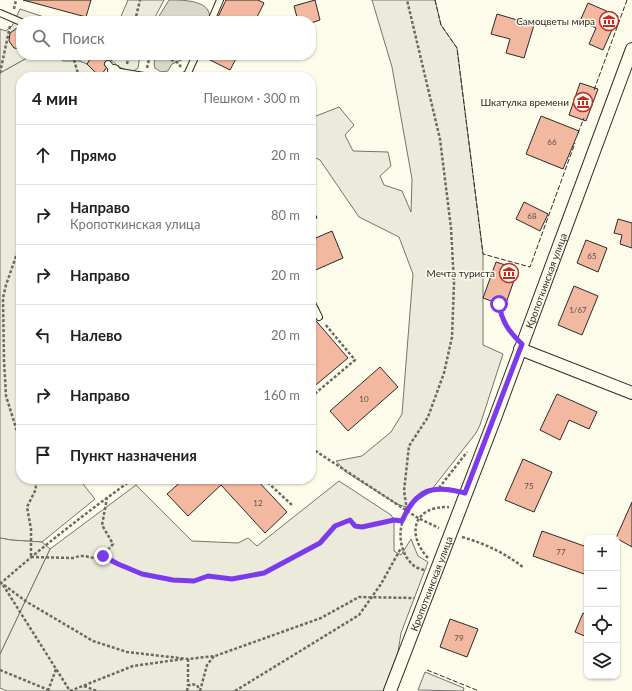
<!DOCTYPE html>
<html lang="ru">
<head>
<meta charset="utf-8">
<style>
	:root { --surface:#fff; --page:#f6f6f6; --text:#202124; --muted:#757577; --line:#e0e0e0 }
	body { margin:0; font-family:Lato,sans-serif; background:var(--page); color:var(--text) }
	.controls { position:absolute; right:12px; bottom:12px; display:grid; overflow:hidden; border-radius:8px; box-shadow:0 1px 3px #0004 }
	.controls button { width:36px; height:36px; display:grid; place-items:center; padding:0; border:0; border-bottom:1px solid var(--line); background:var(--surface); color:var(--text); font:20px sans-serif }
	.stop { position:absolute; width:12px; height:12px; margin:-9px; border:3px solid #7c3aed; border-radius:50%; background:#fff }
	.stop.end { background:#7c3aed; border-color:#fff; box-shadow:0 1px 4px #0008 }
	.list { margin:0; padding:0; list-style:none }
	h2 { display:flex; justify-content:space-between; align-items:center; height:52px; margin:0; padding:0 16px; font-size:17px }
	h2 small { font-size:13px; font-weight:400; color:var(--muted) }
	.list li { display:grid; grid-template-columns:26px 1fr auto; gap:12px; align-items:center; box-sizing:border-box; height:60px; padding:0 16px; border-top:1px solid var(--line) }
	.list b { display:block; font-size:15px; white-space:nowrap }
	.list p { margin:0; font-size:13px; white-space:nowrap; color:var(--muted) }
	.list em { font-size:13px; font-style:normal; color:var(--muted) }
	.icon { flex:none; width:22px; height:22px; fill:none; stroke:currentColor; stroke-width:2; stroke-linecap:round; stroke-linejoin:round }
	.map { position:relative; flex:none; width:632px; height:691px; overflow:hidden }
	.search { position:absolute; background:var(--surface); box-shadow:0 1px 3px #0004; left:16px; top:16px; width:300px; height:44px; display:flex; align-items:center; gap:10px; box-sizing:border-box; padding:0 14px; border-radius:16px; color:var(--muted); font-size:15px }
	.panel { position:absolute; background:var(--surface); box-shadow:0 1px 3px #0004; left:16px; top:72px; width:300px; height:412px; border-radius:16px }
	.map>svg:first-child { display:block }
</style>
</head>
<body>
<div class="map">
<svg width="632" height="691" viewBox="0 0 632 691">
	<rect width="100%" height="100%" fill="#fdfbea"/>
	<path fill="#ecebdb" stroke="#74746e" d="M 128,0 L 164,0 L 153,21 L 119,21 Z
		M 372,0 L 435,0 L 441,25 L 457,48 L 483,254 L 483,345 L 503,354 L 480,425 L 476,433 L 429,493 L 406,507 L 397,504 L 346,472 L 336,461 L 362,456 L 391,432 L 402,414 L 413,274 L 399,237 L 359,217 L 320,160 L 311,156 L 311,118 L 339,107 L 354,125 L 345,135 L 353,151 L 388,152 L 391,166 L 380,176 L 384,185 L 402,191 L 411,212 L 412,179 L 392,67 Z
		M 32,55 L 56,55 C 67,65 68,58 80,61 C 88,63 95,71 101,77 L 21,77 L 21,479 L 79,479 L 95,499 L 42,542 L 11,540 L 0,538 L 0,73 Z
		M 115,55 L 140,55 L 138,68 L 132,72 L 119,67 L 111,60 Z
		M 339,481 L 391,515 L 394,520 L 394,551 L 401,555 L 411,539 L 418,556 L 428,562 L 401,633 L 398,652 L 383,691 L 7,691 L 0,688 L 0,654 L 50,549 L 136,485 L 192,541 L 238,543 L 248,538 L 257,546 Z
		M 425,672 L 464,688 L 463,691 L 418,690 Z"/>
	<path fill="#eceadb" stroke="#74746e" d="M 20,9 L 56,21 L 21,21 L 21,55 L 32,55 L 0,73 L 0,29 L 6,31 L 12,26 Z
		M 56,55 L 93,55 L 87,64 L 80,61 L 63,61 Z
		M 0,538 L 11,540 L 42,542 L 50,549 L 0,654 Z"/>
	<path fill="#d8d7c9" stroke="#74746e" d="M 169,0 C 184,0 214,0 209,21 L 156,21 Z
		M 156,55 L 193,55 L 172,64 L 168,71 L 161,72 L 155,68 L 154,64 Z"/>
	<path fill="#f2b8a0" stroke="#2b2b2b" d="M 23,0 L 91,0 L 86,17 Z
		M 226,0 L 258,0 L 264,3 L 255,21 L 216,21 Z
		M 315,0 L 320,20 L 311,23 L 311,21 L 298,21 L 294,6 Z
		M 588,3 L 618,16 L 603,50 L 589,44 L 596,28 L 580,21 Z
		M 497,14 L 534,25 L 524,58 L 506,53 L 510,39 L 491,34 Z
		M 17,28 L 21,29 L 21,49 L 14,48 L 9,41 L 10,33 Z
		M 93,55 L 115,55 L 100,77 L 87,64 Z
		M 200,55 L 238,55 L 230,70 Z
		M 580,83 L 598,89 L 586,121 L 569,115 Z
		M 541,116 L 579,131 L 563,169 L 526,154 Z
		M 524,202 L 548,214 L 540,231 L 516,219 Z
		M 311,204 L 317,218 L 311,221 Z
		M 618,219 L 632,223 L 632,248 L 620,244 L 622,235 L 614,233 Z
		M 332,231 L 343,258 L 311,272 L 311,240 Z
		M 586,240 L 607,248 L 598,272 L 577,263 Z
		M 496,262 L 518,269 L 505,306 L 483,298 Z
		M 574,286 L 598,296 L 582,335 L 558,325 Z
		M 311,315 L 348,358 L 311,389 Z
		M 380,367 L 398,387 L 348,431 L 330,411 Z
		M 557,394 L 597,412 L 589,429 L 569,420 L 560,440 L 540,430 Z
		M 523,459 L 552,472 L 534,512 L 505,500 Z
		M 184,479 L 256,479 L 287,512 L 265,533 L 221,485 L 188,516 L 167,494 Z
		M 632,502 L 632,547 L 616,538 Z
		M 542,531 L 587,547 L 587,575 L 533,556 Z
		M 583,613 L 587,615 L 587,637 L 575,632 Z
		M 450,619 L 478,629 L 467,657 L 440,647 Z"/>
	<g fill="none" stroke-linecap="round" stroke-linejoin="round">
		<g stroke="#2b2b2b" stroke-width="8">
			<path id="lane" d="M 0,13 L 21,22
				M 211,21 L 220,0
				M 108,64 L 114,71 L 150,77
				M 187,75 L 196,55
				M 179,77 L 187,75 L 190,77
				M 311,301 L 319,317"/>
		</g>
		<g stroke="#2b2b2b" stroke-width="14">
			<g id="street">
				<path d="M 114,71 L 118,77"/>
				<path d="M 520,349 L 632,393"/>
				<path id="s1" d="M 390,691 L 495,418 L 632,49"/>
			</g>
		</g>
		<path stroke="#6a6964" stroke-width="2.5" stroke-dasharray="3 2" stroke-linecap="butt" d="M 14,9 L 16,0
			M 135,21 L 140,0
			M 75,55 L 74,60 L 79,77
			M 162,55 L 178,63 L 181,67
			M 127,64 L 129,55
			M 147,68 L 150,55
			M 0,73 L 10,26
			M 21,242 L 6,285 L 3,298 L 4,360 L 6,396 L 21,444
			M 499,304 L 501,317 L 513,335
			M 311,397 L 355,360 L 325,324
			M 311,448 L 418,518 L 439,528
			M 264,479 L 293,506
			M 439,488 L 467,452
			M 407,510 L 404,491 L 409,446 L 428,417 L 444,373 L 452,337 L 454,283 L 451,228 L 440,139 L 407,0
			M 462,537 C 486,544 505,553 524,568
			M 31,556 L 31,529 L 27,507 L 36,489 L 35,479
			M 103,556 L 118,564 L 142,574 L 173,581 L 194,581 L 209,576 L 232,579 L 264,573 L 320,543 L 335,526 L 350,520 L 355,526 L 362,527 L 394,520 L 402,521
			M 31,557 L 74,558 C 92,550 92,570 113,544 L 102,525 L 107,498
			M 428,558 C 406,534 413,506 449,507
			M 424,570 C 421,569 416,568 413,565 C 411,564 409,560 407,558 C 387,526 416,478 455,490
			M 0,582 L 27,602 L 93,641 L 127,652 L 188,659 L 215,656 L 321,618 L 359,597 L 414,598
			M 0,584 C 43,546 87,512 133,479
			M 3,585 L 70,691
			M 188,659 L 188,686
			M 0,670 L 51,691
			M 84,686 L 97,691
			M 48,691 L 56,669
			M 70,691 L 133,666 L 183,659
			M 187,691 L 188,686 L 191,684 L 197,685 L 200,691
			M 200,691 L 207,665 L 214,656
			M 235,691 L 359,615 L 381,584 L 401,548"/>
		<use href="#lane" stroke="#fdfbea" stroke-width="6"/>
		<use href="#street" stroke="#fdfbea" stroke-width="12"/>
		<path stroke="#2b2b2b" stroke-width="1" stroke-dasharray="5 2" stroke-linecap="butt" d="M 435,0 L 441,25 L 457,48 L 483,254 L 530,267 L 575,143
			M 594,90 L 627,0
			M 578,133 L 584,118
			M 427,670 L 479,691"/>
	</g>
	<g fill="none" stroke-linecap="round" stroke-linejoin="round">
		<path stroke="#7c3aed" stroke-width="5" d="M 103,556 L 118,564 L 142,574 L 173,580 L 194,581 L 208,576 L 232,579 L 264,573 L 320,543 L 335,526 L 350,520 L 355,526 L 362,527 L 394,520 L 402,521 C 416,489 432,484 465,493 L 522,344 C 509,332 502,322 499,304"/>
	</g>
	<defs>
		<g id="museum-ring" transform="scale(1)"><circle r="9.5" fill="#fdfbea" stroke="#c62828" stroke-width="1.5"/><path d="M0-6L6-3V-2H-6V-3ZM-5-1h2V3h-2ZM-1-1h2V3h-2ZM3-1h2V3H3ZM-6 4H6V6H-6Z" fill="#c62828"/></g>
	</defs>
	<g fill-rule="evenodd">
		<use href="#museum-ring" x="609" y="21"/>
		<use href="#museum-ring" x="583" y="102"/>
		<use href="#museum-ring" x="509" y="273"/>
	</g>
	<g text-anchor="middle" stroke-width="3" stroke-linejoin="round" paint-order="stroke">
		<g font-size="8" fill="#5d4e48">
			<text x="552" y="145">66</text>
			<text x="532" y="219">68</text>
			<text x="592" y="259">65</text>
			<text x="578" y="313">1/67</text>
			<text x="364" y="402">10</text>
			<text x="529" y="489">75</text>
			<text x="258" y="506">12</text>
			<text x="561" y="555">77</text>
			<text x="459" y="641">79</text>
		</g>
		<g font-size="10" fill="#2b2b2b" stroke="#fdfbea" text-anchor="end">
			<text x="595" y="25">Самоцветы мира</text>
			<text x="569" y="106">Шкатулка времени</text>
			<text x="495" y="277">Мечта туриста</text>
		</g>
		<g font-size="10" fill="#2b2b2b" stroke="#fdfbea">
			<text dy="4" stroke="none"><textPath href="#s1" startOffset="439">Кропоткинская улица</textPath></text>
			<text dy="4" stroke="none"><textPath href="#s1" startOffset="115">Кропоткинская улица</textPath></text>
		</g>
	</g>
</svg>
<div class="controls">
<button>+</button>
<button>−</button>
<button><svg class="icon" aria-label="locate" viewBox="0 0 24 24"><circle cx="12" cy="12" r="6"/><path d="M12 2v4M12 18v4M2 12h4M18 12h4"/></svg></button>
<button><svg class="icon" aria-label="layers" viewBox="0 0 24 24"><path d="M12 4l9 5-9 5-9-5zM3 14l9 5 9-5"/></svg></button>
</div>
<div class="stop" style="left:499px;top:304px"></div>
<div class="stop end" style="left:103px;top:556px"></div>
<div class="search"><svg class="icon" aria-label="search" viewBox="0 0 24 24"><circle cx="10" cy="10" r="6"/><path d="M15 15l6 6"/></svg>Поиск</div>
<section class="panel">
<h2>4 мин<small>Пешком · 300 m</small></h2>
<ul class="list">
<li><svg class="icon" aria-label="ahead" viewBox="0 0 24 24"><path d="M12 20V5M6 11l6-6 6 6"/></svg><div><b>Прямо</b></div><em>20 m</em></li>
<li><svg class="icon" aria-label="right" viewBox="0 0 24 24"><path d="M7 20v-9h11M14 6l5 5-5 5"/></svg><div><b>Направо</b><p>Кропоткинская улица</p></div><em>80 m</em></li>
<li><svg class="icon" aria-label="right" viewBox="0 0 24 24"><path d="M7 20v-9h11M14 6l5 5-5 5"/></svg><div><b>Направо</b></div><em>20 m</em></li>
<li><svg class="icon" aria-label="left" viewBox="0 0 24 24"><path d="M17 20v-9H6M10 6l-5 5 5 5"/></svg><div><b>Налево</b></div><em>20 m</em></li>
<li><svg class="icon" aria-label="right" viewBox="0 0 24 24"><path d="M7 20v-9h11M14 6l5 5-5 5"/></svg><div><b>Направо</b></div><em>160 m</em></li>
<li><svg class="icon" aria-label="arrive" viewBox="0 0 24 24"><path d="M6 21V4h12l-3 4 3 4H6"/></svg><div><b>Пункт назначения</b></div></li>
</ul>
</section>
</div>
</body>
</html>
